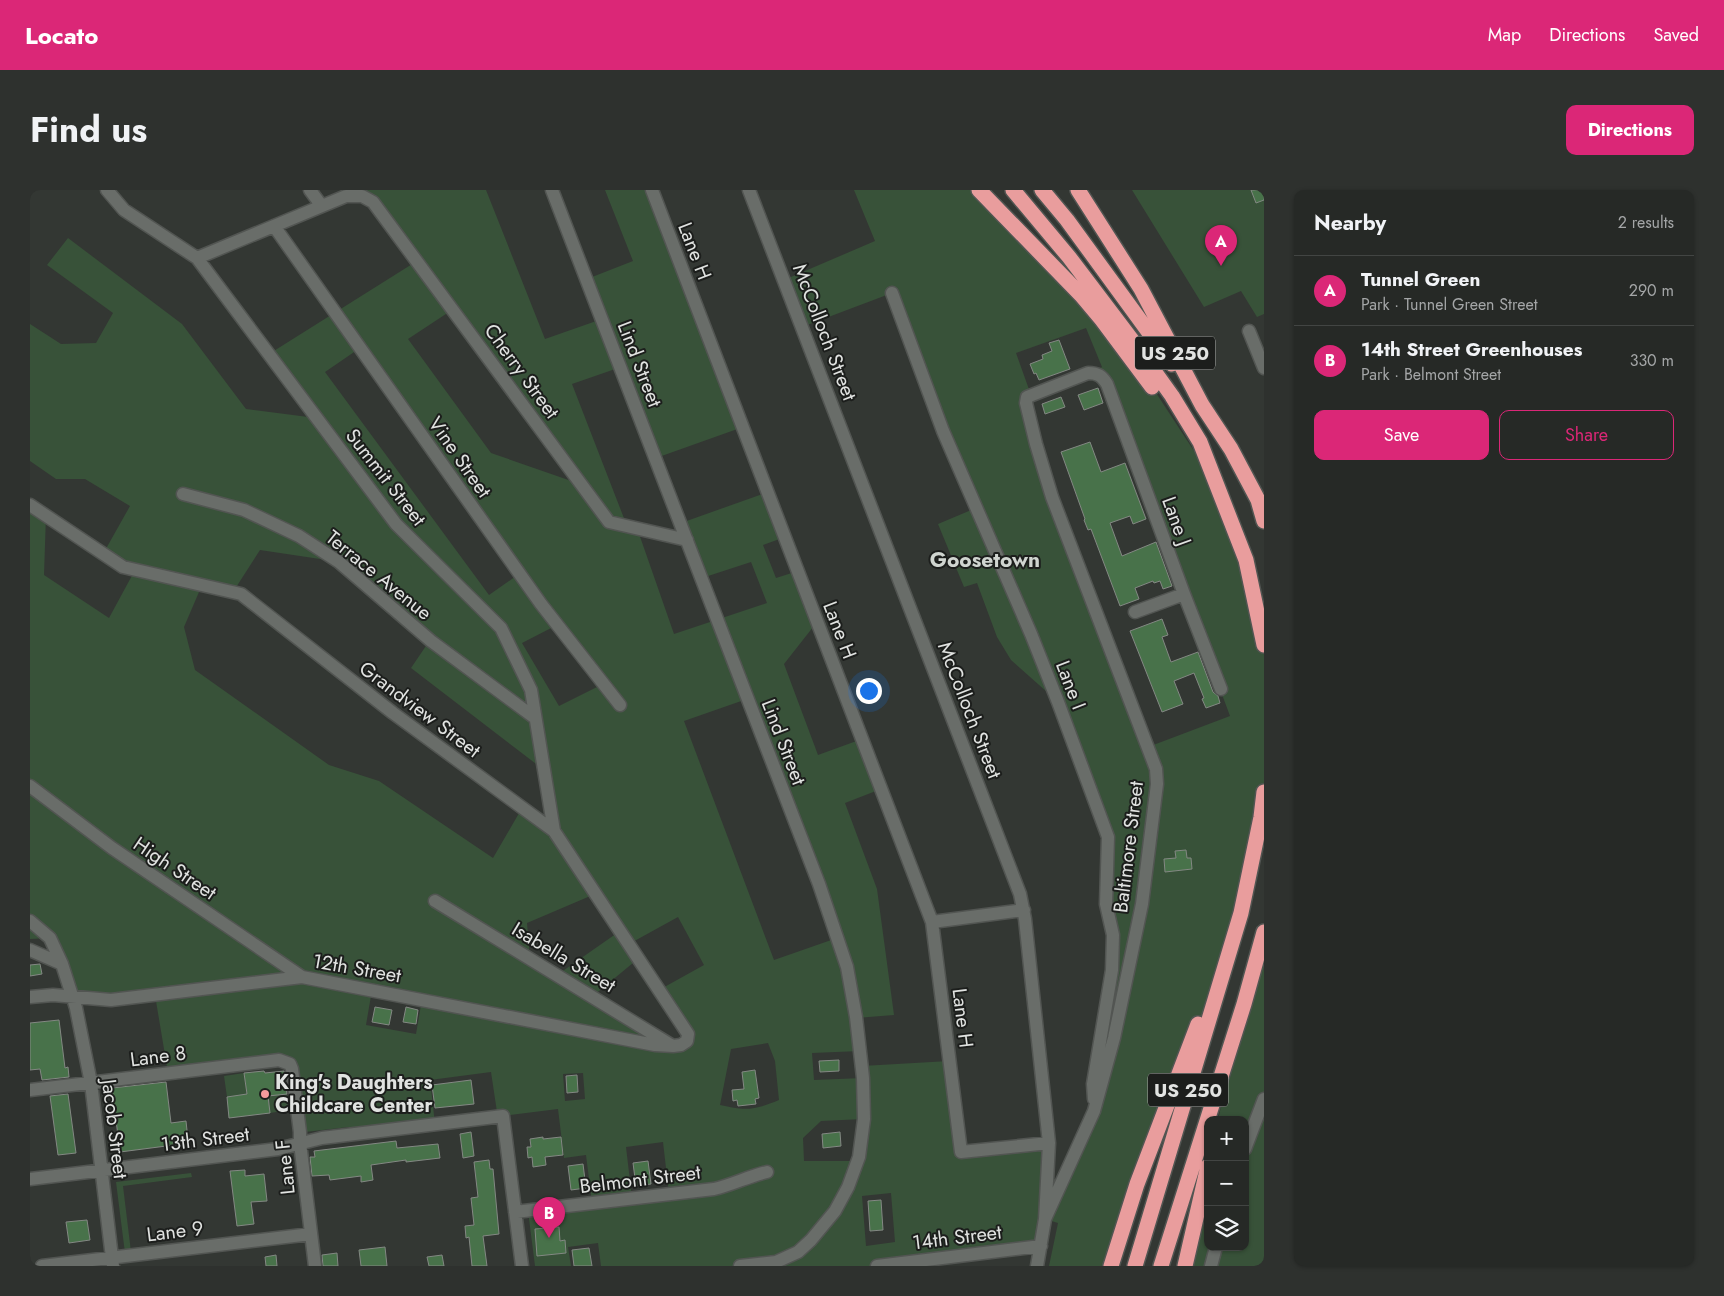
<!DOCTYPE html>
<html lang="en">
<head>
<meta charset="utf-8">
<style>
	:root { --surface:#262926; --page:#2e312e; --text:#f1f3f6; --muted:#a4a6a7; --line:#424543; --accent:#db2777 }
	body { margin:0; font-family:Jost,sans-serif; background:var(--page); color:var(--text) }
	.controls { position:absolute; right:15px; bottom:15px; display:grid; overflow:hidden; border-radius:10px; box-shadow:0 1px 4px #0004 }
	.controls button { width:45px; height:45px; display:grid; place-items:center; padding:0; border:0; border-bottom:1px solid var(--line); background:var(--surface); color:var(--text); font:25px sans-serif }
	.you { position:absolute; left:838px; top:500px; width:18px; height:18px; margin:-12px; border:4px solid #fff; border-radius:50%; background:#1a73e8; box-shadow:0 0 0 8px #1a73e833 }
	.badge { display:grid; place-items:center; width:32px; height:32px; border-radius:50%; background:var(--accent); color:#fff; font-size:16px; font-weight:700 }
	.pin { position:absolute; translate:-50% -41px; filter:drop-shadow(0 1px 2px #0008) }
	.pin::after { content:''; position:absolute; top:26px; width:18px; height:15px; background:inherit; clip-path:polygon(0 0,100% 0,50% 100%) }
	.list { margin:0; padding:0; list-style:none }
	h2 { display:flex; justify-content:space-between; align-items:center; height:65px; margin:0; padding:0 20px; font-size:21px }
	h2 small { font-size:16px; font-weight:400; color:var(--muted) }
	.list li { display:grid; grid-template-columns:32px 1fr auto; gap:15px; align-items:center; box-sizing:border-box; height:70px; padding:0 20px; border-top:1px solid var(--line) }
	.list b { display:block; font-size:19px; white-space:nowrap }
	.list p { margin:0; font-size:16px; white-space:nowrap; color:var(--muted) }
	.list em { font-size:16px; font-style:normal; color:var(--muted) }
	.actions { display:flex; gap:10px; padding:15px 20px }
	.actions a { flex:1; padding:11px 0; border:1px solid var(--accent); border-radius:10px; text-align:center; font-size:18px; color:var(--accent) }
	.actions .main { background:var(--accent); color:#fff }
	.icon { flex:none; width:28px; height:28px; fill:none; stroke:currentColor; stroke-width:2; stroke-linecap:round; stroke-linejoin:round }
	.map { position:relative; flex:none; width:1234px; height:1076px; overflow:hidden; border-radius:10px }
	header { display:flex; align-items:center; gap:30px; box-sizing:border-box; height:70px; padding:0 25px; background:var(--accent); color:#fff }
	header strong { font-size:24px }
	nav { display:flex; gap:28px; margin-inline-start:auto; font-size:18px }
	.intro { display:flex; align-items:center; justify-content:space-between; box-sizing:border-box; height:120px; padding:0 30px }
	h1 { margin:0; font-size:35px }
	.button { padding:12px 22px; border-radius:10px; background:var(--accent); color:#fff; font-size:18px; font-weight:700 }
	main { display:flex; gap:30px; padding:0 30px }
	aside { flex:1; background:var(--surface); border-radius:10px; box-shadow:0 1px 4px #0004 }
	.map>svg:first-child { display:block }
</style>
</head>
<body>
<header>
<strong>Locato</strong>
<nav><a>Map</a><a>Directions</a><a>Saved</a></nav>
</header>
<div class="intro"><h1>Find us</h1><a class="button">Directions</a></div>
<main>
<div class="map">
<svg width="1234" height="1076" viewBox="0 0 1234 1076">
	<rect width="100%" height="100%" fill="#333733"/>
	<path fill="#385239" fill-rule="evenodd" d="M 316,0 L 456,0 L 515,149 L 572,129 L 557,89 L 603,71 L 575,0 L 622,0 L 713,237 L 626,268 L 591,177 L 542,194 L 597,336 L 607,338 L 644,444 L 737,413 L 721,372 L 672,388 L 651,333 L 738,302 L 755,347 L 733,355 L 746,388 L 768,381 L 787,432 L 754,474 L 788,565 L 832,549 L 851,599 L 815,613 L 847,699 L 864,825 L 826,828 L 830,861 L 782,863 L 784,890 L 833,888 L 832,876 L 919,871 L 931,962 L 1019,953 L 1019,989 L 1033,989 L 1064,921 L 1082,780 L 1078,647 L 1026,510 L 981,470 L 967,447 L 947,393 L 934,397 L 908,334 L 946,318 L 862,103 L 772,137 L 754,90 L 845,51 L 824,0 L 949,0 L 1113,183 L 1166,264 L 1196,318 L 1234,455 L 1234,602 L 1211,723 L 1133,926 L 1081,1076 L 1019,1076 L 1028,1033 L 1015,1029 L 1011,1056 L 847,1076 L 571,1076 L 568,1053 L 538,1057 L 541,1076 L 505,1076 L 498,1021 L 562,1013 L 556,965 L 534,968 L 528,919 L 473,926 L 467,922 L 461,882 L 400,890 L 405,934 L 321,944 L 319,937 L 275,942 L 260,874 L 138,883 L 125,805 L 43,807 L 20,748 L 0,749 L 0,315 L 16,325 L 14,385 L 79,428 L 105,380 L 73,364 L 100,316 L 55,289 L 26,289 L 0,271 L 0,134 L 31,154 L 66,153 L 83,123 L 17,75 L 38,48 L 152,134 L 216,219 L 286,228 L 239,164 L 387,71 L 343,12 ZM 422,120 L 550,294 L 461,263 L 378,149 ZM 1056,138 L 1072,177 L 1063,183 L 1077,194 L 1200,526 L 1118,557 L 999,225 L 1001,205 L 986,163 ZM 330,158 L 489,384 L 459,405 L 295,182 ZM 230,360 L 310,372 L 400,450 L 381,478 L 514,580 L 523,641 L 492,618 L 463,668 L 349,591 L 299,575 L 165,480 L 154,437 L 172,395 L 203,402 ZM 527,435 L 573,494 L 529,516 L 492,453 ZM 717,509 L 807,748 L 744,770 L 654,531 ZM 565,704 L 590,741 L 527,785 L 500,768 L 497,733 ZM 648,727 L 674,775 L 629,800 L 657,851 L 643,856 L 563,806 L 609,768 L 599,754 ZM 342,800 L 392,809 L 386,844 L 336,835 ZM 738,853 L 745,871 L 749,910 C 725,920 716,921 690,915 L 701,859 ZM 553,883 L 555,909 L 535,911 L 533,884 ZM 833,929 L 828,971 L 774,971 L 773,948 L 791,931 ZM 633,952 L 639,1004 L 602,1008 L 596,957 ZM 861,1003 L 865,1052 L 836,1056 L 832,1006 Z
		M 1102,0 L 1234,0 L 1234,124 L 1227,127 L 1211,101 L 1174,117 Z
		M 1234,736 L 1234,1076 L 1155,1076 L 1178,976 L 1178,1057 L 1215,1057 L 1215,930 L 1188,930 L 1214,814 Z
		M 214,883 L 217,905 L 197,907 L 194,886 Z
		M 257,904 L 259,920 L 240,923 L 238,906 Z
		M 161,983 L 162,987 L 93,996 L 101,1062 L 95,1063 L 86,992 Z"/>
	<path fill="#48724a" stroke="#838883" d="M 1221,0 L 1234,0 L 1234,10 L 1226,13 Z
		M 1029,150 L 1040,179 L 1009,190 L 1006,183 L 1004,184 L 1000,174 L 1013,169 L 1012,165 L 1022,161 L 1019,153 Z
		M 1068,198 L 1073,213 L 1054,220 L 1048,205 Z
		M 1031,207 L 1035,217 L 1015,224 L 1012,214 Z
		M 1060,252 L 1071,282 L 1095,273 L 1116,329 L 1103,334 L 1100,326 L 1080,333 L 1092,366 L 1126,352 L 1142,396 L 1133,399 L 1130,391 L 1124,393 L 1123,391 L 1105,398 L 1109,409 L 1090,416 L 1061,339 L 1058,340 L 1054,330 L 1055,329 L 1031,262 Z
		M 1132,429 L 1138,445 L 1132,447 L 1141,472 L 1168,462 L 1183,502 L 1188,506 L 1190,513 L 1176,518 L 1172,509 L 1174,508 L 1164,483 L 1144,491 L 1153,514 L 1132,522 L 1100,441 Z
		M 1156,660 L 1157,668 L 1161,668 L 1162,679 L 1135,682 L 1134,669 L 1146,668 L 1145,661 Z
		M 10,774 L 12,784 L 0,786 L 0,775 Z
		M 345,817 L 362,820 L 359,835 L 342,832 Z
		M 376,817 L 388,820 L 386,834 L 373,832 Z
		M 29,830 L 35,878 L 38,877 L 39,887 L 12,890 L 10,879 L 0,880 L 0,833 Z
		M 809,870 L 809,881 L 790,882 L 789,871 Z
		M 725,880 L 729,908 L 725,909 L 726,914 L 708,916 L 707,910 L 703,911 L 702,900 L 714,899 L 712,882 Z
		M 234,881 L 235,883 L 254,881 L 257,904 L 238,906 L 240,923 L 199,928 L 197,907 L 217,904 L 214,883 Z
		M 547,885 L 548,902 L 537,903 L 536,886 Z
		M 441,890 L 444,914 L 405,918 L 402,895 Z
		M 136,892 L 141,933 L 156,931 L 158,950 L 143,952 L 144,955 L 90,962 L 82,898 Z
		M 38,904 L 46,963 L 28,965 L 20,906 Z
		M 441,942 L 444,966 L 433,968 L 430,944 Z
		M 810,942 L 811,956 L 793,958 L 792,944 Z
		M 513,947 L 513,949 L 531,947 L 533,965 L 515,967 L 516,975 L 503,977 L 502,967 L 498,968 L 497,957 L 501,957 L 500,949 Z
		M 366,951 L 367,958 L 408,954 L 410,968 L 376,972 L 376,970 L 341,975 L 343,990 L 331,992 L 331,986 L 300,990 L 299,985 L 282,986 L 280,967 L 285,967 L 284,961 Z
		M 459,970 L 460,979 L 463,979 L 469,1044 L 453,1046 L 457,1076 L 442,1076 L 439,1047 L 436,1048 L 435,1036 L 444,1035 L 441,1008 L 448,1007 L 444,972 Z
		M 618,971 L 621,994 L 606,996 L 603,973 Z
		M 553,974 L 556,998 L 541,1000 L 538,976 Z
		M 215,980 L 215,986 L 234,984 L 237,1011 L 221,1012 L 224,1034 L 207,1036 L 200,981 Z
		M 851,1010 L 853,1040 L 840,1041 L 838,1011 Z
		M 57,1030 L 60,1050 L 39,1053 L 36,1032 Z
		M 529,1037 L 530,1051 L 535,1050 L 536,1063 L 507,1066 L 505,1039 Z
		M 355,1057 L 357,1076 L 331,1076 L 329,1060 Z
		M 559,1058 L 562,1076 L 544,1076 L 542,1060 Z
		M 307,1063 L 308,1076 L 293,1076 L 292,1065 Z
		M 246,1065 L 247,1076 L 236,1076 L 235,1067 Z
		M 412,1065 L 414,1076 L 399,1076 L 397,1067 Z"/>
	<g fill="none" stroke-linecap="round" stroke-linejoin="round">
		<g stroke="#525552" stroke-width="15">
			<path id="minor" d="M 77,0 L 94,20 L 167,68 L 366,334 L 471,438 L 501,500 L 524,641
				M 280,0 L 291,15
				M 522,0 L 789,694 L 817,777 L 826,827 L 833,888 L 834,929 L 829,967 L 818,997 L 805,1021 L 781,1050 L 768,1062 L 746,1072 L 710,1076
				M 622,0 L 902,732 L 931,962 L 1019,953
				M 719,0 L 990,704 L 995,729 L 1019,953 L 1015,1029 L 1007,1076
				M 244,36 L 511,414 L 590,515
				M 167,68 L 316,6 L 332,6 L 343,12 L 579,332 L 657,350
				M 862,103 L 913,241 L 1001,444 L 1028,512 L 1078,647 L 1076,714 L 1083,745 L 1082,780 L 1063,894 L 1064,909
				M 1219,141 L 1234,178
				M 153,304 L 214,320 L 269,346 L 309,372 L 401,451 L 505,528
				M 0,315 L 93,377 L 211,404 L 363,523 L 524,641 L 658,844 L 657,851 L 651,855 L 643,856 L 625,855 L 272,787 L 81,810 L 23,805 L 0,807
				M 1105,422 L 1154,404
				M 0,596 L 82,658 L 272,787
				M 405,711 L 641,855
				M 0,731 L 20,748 L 32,774 L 46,818 L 61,893 L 83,1076
				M 902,732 L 994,720
				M 0,760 L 32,774
				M 0,900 L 249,870 L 260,874 L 262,879 L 270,942 L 270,953 L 285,1076
				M 1215,959 L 1234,909
				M 0,989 L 248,959 L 292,948 L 473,926 L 492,1076
				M 485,1022 L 684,999 C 702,995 719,986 737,982
				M 1015,1029 L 1064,921 L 1084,848 L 1112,714 L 1127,594 L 1126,579 L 1022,307 L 1006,254 L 996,213 L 997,207 L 1058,183 C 1068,183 1072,186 1077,194 L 1154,404 L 1191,499
				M 12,1076 L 281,1044
				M 847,1076 L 1011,1056
				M 1181,1076 L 1186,1057"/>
		</g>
		<g stroke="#525552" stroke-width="18">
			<path id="highway" d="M 949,0 L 1051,105 L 1072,130 L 1122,197
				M 983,0 L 1039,67 L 1102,150 L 1142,206 L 1170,252 L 1216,370 L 1234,455
				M 1012,0 L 1037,30 L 1142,174
				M 1048,0 L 1111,99 L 1172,215 L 1201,259 L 1228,310 L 1234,331
				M 1081,1076 L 1107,994 L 1168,834
				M 1105,1076 L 1211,723 L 1231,627 L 1234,602
				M 1131,1076 L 1214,814 L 1234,742
				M 1155,1076 L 1178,976"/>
		</g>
		<use href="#minor" stroke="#696d69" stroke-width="12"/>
		<use href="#highway" stroke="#e99d9d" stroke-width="15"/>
	</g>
	<circle fill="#f59b9c" stroke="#1c1e1c" stroke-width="2" cx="235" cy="904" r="5"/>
	<g text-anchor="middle" stroke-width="4" stroke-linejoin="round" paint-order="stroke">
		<g fill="#1c1e1c" stroke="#a6a8a6" stroke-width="1">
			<rect x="1105" y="146.5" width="80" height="33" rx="4"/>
			<rect x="1118" y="883.5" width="80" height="33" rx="4"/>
		</g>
		<g font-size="19" font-weight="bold" fill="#e1e3e1">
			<text x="1145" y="170">US 250</text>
			<text x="1158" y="907">US 250</text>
		</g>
		<g font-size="20" fill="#e1e3e1" stroke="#1c1e1c">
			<text transform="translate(665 61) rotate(69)" y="7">Lane H</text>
			<text transform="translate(795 142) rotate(69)" y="7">McColloch Street</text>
			<text transform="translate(610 174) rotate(69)" y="7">Lind Street</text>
			<text transform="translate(492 181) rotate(54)" y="7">Cherry Street</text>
			<text transform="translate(430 267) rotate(55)" y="7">Vine Street</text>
			<text transform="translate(356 287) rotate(52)" y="7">Summit Street</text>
			<text transform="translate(1147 331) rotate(70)" y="7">Lane J</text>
			<text transform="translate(349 385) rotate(39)" y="7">Terrace Avenue</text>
			<text transform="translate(810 440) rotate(69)" y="7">Lane H</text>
			<text transform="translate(1041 495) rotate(69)" y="7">Lane I</text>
			<text transform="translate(390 519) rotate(37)" y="7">Grandview Street</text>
			<text transform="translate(940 520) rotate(69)" y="7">McColloch Street</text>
			<text transform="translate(754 552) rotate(69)" y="7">Lind Street</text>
			<text transform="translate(1098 657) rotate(-83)" y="7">Baltimore Street</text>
			<text transform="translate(145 678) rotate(34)" y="7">High Street</text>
			<text transform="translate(534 767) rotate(31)" y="7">Isabella Street</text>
			<text transform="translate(327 778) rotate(10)" y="7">12th Street</text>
			<text transform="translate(933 828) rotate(83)" y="7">Lane H</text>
			<text transform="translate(128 866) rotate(-7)" y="7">Lane 8</text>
			<text transform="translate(85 939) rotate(83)" y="7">Jacob Street</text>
			<text transform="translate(175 949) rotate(-7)" y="7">13th Street</text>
			<text transform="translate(255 977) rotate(-96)" y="7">Lane F</text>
			<text transform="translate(610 989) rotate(-7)" y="7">Belmont Street</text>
			<text transform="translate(145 1041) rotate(-7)" y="7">Lane 9</text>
			<text transform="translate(927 1047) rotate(-7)" y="7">14th Street</text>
		</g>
		<g font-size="20" font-weight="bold" fill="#e1e3e1" stroke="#1c1e1c" text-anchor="start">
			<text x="245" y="899">King's Daughters<tspan x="245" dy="23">Childcare Center</tspan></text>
		</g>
		<g font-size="21" font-weight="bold" fill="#d0d5d0" stroke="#1c1e1c">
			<text x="955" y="377">Goosetown</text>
		</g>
	</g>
</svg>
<div class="controls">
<button>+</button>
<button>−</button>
<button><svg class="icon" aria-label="layers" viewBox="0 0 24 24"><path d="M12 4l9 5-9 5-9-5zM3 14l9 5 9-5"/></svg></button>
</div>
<div class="you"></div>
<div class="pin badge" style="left:1191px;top:76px">A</div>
<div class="pin badge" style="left:519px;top:1048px">B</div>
</div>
<aside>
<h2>Nearby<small>2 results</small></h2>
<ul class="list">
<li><span class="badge">A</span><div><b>Tunnel Green</b><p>Park · Tunnel Green Street</p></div><em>290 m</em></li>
<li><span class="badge">B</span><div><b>14th Street Greenhouses</b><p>Park · Belmont Street</p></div><em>330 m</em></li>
</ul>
<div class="actions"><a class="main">Save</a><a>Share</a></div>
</aside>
</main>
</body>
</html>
